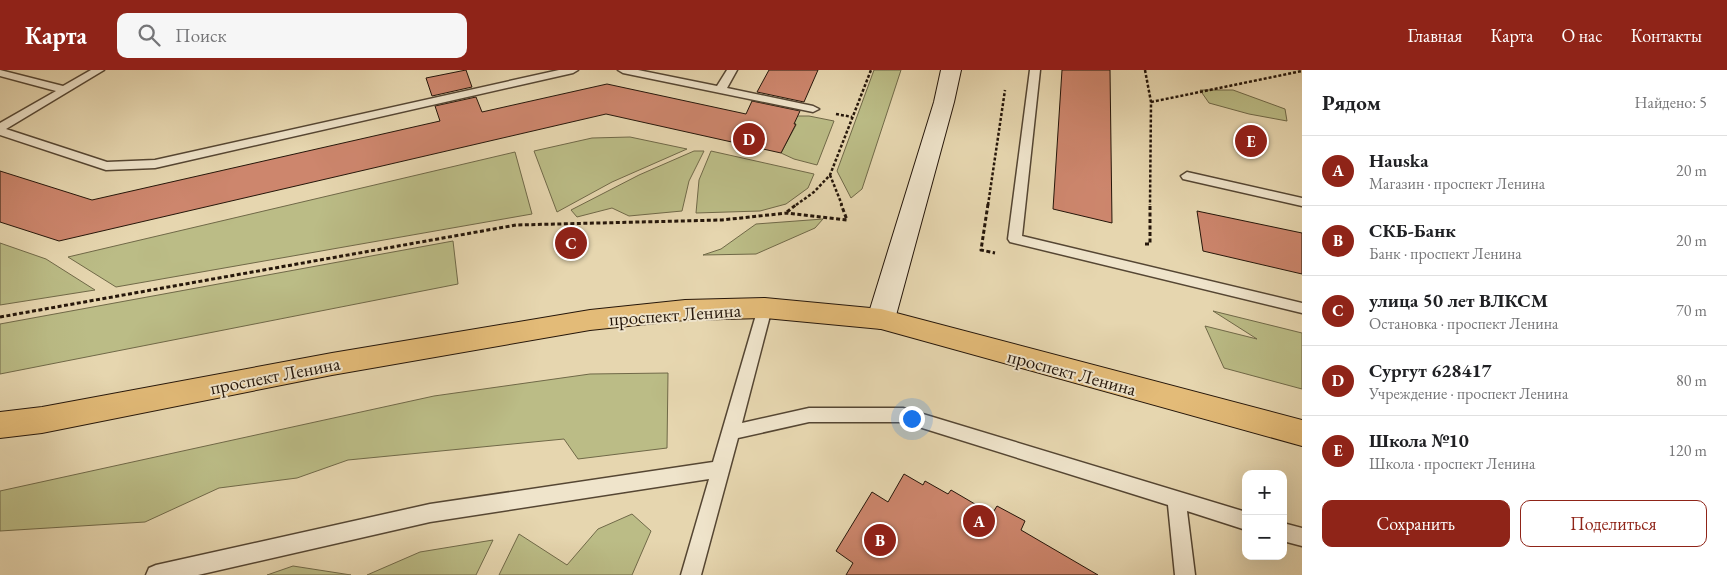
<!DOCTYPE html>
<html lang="ru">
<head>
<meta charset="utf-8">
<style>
	:root { --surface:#fff; --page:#f6f6f6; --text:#202124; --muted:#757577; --line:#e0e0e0; --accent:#8f2418 }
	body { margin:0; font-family:"EB Garamond",serif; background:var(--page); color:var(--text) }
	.controls { position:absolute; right:15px; bottom:15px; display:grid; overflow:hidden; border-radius:10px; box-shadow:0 5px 20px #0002 }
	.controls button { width:45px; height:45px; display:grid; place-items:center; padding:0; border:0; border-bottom:1px solid var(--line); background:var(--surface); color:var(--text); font:25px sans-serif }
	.you { position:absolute; left:911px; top:348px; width:18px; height:18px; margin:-12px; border:4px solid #fff; border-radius:50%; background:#1a73e8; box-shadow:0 0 0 8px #1a73e833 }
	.badge { display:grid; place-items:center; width:32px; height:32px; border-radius:50%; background:var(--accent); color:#fff; font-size:16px; font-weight:700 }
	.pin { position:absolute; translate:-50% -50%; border:2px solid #fff; box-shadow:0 1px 5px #0006 }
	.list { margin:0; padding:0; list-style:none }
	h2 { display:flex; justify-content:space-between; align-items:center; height:65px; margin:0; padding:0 20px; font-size:21px }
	h2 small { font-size:16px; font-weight:400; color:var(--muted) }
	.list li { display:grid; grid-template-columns:32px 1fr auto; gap:15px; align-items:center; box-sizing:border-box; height:70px; padding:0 20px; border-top:1px solid var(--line) }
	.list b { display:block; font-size:19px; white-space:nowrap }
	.list p { margin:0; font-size:16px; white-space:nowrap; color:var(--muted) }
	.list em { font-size:16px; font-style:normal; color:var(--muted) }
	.actions { display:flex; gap:10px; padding:15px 20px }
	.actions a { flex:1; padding:11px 0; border:1px solid var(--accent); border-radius:10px; text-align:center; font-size:18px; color:var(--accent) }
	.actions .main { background:var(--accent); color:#fff }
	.icon { flex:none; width:28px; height:28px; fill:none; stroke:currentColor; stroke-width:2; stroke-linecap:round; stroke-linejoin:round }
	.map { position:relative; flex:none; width:1302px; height:505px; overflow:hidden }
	header { display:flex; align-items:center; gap:30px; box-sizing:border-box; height:70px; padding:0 25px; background:var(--accent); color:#fff }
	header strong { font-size:24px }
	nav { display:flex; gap:28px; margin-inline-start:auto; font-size:18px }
	.search { width:350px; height:45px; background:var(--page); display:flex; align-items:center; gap:12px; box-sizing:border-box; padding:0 18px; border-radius:10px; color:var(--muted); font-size:19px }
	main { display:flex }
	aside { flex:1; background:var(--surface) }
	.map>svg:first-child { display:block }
</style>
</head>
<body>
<header>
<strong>Карта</strong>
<div class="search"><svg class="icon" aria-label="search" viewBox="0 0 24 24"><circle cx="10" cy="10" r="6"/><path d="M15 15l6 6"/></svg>Поиск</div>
<nav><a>Главная</a><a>Карта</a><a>О нас</a><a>Контакты</a></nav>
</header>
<main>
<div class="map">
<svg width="1302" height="505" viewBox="0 0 1302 505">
	<rect width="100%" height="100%" fill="#e6d6af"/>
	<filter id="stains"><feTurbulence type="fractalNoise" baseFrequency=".004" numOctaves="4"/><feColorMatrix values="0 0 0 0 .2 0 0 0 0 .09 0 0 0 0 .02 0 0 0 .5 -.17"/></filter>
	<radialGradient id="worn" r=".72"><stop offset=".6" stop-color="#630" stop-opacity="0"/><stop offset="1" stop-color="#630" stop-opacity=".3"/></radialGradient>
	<path fill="#bbbc86" stroke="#706948" d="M 874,0 L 901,0 L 862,119 L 851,128 L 837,101 Z
		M 1200,20 L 1233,20 L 1285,39 L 1287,51 L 1249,44 L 1209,33 Z
		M 785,46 L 809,46 L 834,51 L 817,95 L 794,89 L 781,83 L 796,55 L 779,51 Z
		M 630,67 L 687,79 L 612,112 L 557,142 L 534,81 L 592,68 Z
		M 694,81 L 704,81 L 689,111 L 682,141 L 629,146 L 612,138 L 577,147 L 571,140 L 639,105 Z
		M 711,81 L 814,104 L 808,118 L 786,134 L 760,141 L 696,143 L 699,110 Z
		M 515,82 L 532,144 L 116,217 L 68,187 Z
		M 823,149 L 815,158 L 756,184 L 703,185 L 721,179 L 756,154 Z
		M 453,171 L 458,214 L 0,304 L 0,254 Z
		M 0,173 L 46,189 L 95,220 L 0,235 Z
		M 1213,241 L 1302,263 L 1302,319 L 1224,298 L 1205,256 L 1257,269 Z
		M 668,303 L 667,378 L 578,389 L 564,369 L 348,390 L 297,408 L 219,418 L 145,452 L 0,461 L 0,421 L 434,326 L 590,304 Z
		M 632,444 L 651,461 L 632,505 L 499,505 L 519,464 L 567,495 L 598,459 Z
		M 493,470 L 476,505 L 367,505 L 420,482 Z
		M 293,496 L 351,505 L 267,505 Z"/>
	<path fill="#cd866d" stroke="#25160a" d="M 466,0 L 472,17 L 432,26 L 426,8 Z
		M 769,0 L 818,0 L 804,32 L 757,22 Z
		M 1062,0 L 1110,0 L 1112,153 L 1053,139 Z
		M 607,14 L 746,44 L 752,31 L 800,41 L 794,54 L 796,54 L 781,83 L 606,44 L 59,171 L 0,152 L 0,101 L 92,130 L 440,51 L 435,36 L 476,27 L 482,42 Z
		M 1197,141 L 1302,163 L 1302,204 L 1203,181 Z
		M 904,404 L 923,415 L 925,411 L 948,424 L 951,420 L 992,444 L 997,436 L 1025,451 L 1021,460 L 1098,505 L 846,505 L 853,493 L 836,481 L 872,422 L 888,432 Z"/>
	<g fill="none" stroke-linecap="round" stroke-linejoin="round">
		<g stroke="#554633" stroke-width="3">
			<path id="service" d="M 0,0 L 63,16 L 91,0 L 104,0 L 6,59 L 107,92 L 155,90 L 559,0 L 578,0 L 573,3 L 155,98 L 106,100 L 0,65 L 0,53 L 56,21 L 0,6 Z
				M 618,0 L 638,0 L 717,16 L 727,0 L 737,0 L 727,18 L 813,36 L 819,39 L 813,42 L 623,3 Z
				M 1030,0 L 1040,0 L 1022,166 L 1302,233 L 1302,243 L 1010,172 L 1008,169 Z
				M 1187,102 L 1302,128 L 1302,136 L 1183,109 L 1181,106 Z
				M 765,233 L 770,234 L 772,238 L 742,353 L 809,338 L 903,338 L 1246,442 L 1246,460 L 1187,441 L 1195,505 L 1175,505 L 1168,435 L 903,352 L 809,352 L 738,368 L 701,505 L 681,505 L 709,409 L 430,452 L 198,505 L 146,505 L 149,498 L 156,495 L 430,434 L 713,392 L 758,238 L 760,234 Z
				M 1283,453 L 1302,458 L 1302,476 L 1283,471 Z"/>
		</g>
		<g stroke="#25160a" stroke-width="2">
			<path id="secondary" d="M 941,0 L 961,0 L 954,32 L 895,249 L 891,256 L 881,259 L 871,256 L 867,249 L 934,32 Z"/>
		</g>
		<g stroke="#25160a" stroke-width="2">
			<path id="primary" d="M 765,228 L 881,239 L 1302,350 L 1302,376 L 881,259 L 765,248 L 685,250 L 590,260 L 332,305 L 42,363 L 0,368 L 0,342 L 42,337 L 332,283 L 590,240 L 685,230 Z"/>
		</g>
		<path stroke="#25160a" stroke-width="2.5" stroke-dasharray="3 2" stroke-linecap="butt" d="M 1145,0 L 1151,32 L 1150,135
			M 1151,32 L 1302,1
			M 836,44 L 852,47
			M 830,105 L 842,135
			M 796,135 L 814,122 L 830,105 L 871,0
			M 988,135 L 1005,20"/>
		<path stroke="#25160a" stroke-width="3" stroke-dasharray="4 2.5" stroke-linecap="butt" d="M 988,134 L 981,180 L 995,183
			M 787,142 L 797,134
			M 1145,174 L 1150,174 L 1150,134
			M 0,247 L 516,155 L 722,150 L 787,143 L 847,150 L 841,134"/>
		<use href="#service" fill="#efe4cb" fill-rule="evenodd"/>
		<use href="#secondary" fill="#efe4cb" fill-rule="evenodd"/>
		<use href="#primary" fill="#e3bb78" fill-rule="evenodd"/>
	</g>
	<g text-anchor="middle" stroke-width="4" stroke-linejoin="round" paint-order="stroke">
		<g font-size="19" fill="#25160a" stroke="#efe4cb">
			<text transform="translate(675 244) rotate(-4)" y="7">проспект Ленина</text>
			<text transform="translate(1072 302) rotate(15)" y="7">проспект Ленина</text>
			<text transform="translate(275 305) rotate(-11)" y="7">проспект Ленина</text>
		</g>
	</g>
	<rect width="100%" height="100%" filter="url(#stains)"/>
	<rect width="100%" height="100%" fill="url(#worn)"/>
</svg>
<div class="controls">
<button>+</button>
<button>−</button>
</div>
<div class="you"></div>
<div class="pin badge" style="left:979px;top:451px">A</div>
<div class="pin badge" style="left:880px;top:470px">B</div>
<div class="pin badge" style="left:571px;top:173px">C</div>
<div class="pin badge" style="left:749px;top:69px">D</div>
<div class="pin badge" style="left:1251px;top:71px">E</div>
</div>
<aside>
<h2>Рядом<small>Найдено: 5</small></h2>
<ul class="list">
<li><span class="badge">A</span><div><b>Hauska</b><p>Магазин · проспект Ленина</p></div><em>20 m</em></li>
<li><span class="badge">B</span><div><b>СКБ-Банк</b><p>Банк · проспект Ленина</p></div><em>20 m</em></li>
<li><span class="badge">C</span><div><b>улица 50 лет ВЛКСМ</b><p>Остановка · проспект Ленина</p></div><em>70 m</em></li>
<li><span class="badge">D</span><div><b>Сургут 628417</b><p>Учреждение · проспект Ленина</p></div><em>80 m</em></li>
<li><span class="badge">E</span><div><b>Школа №10</b><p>Школа · проспект Ленина</p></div><em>120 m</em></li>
</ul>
<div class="actions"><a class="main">Сохранить</a><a>Поделиться</a></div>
</aside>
</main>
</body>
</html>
